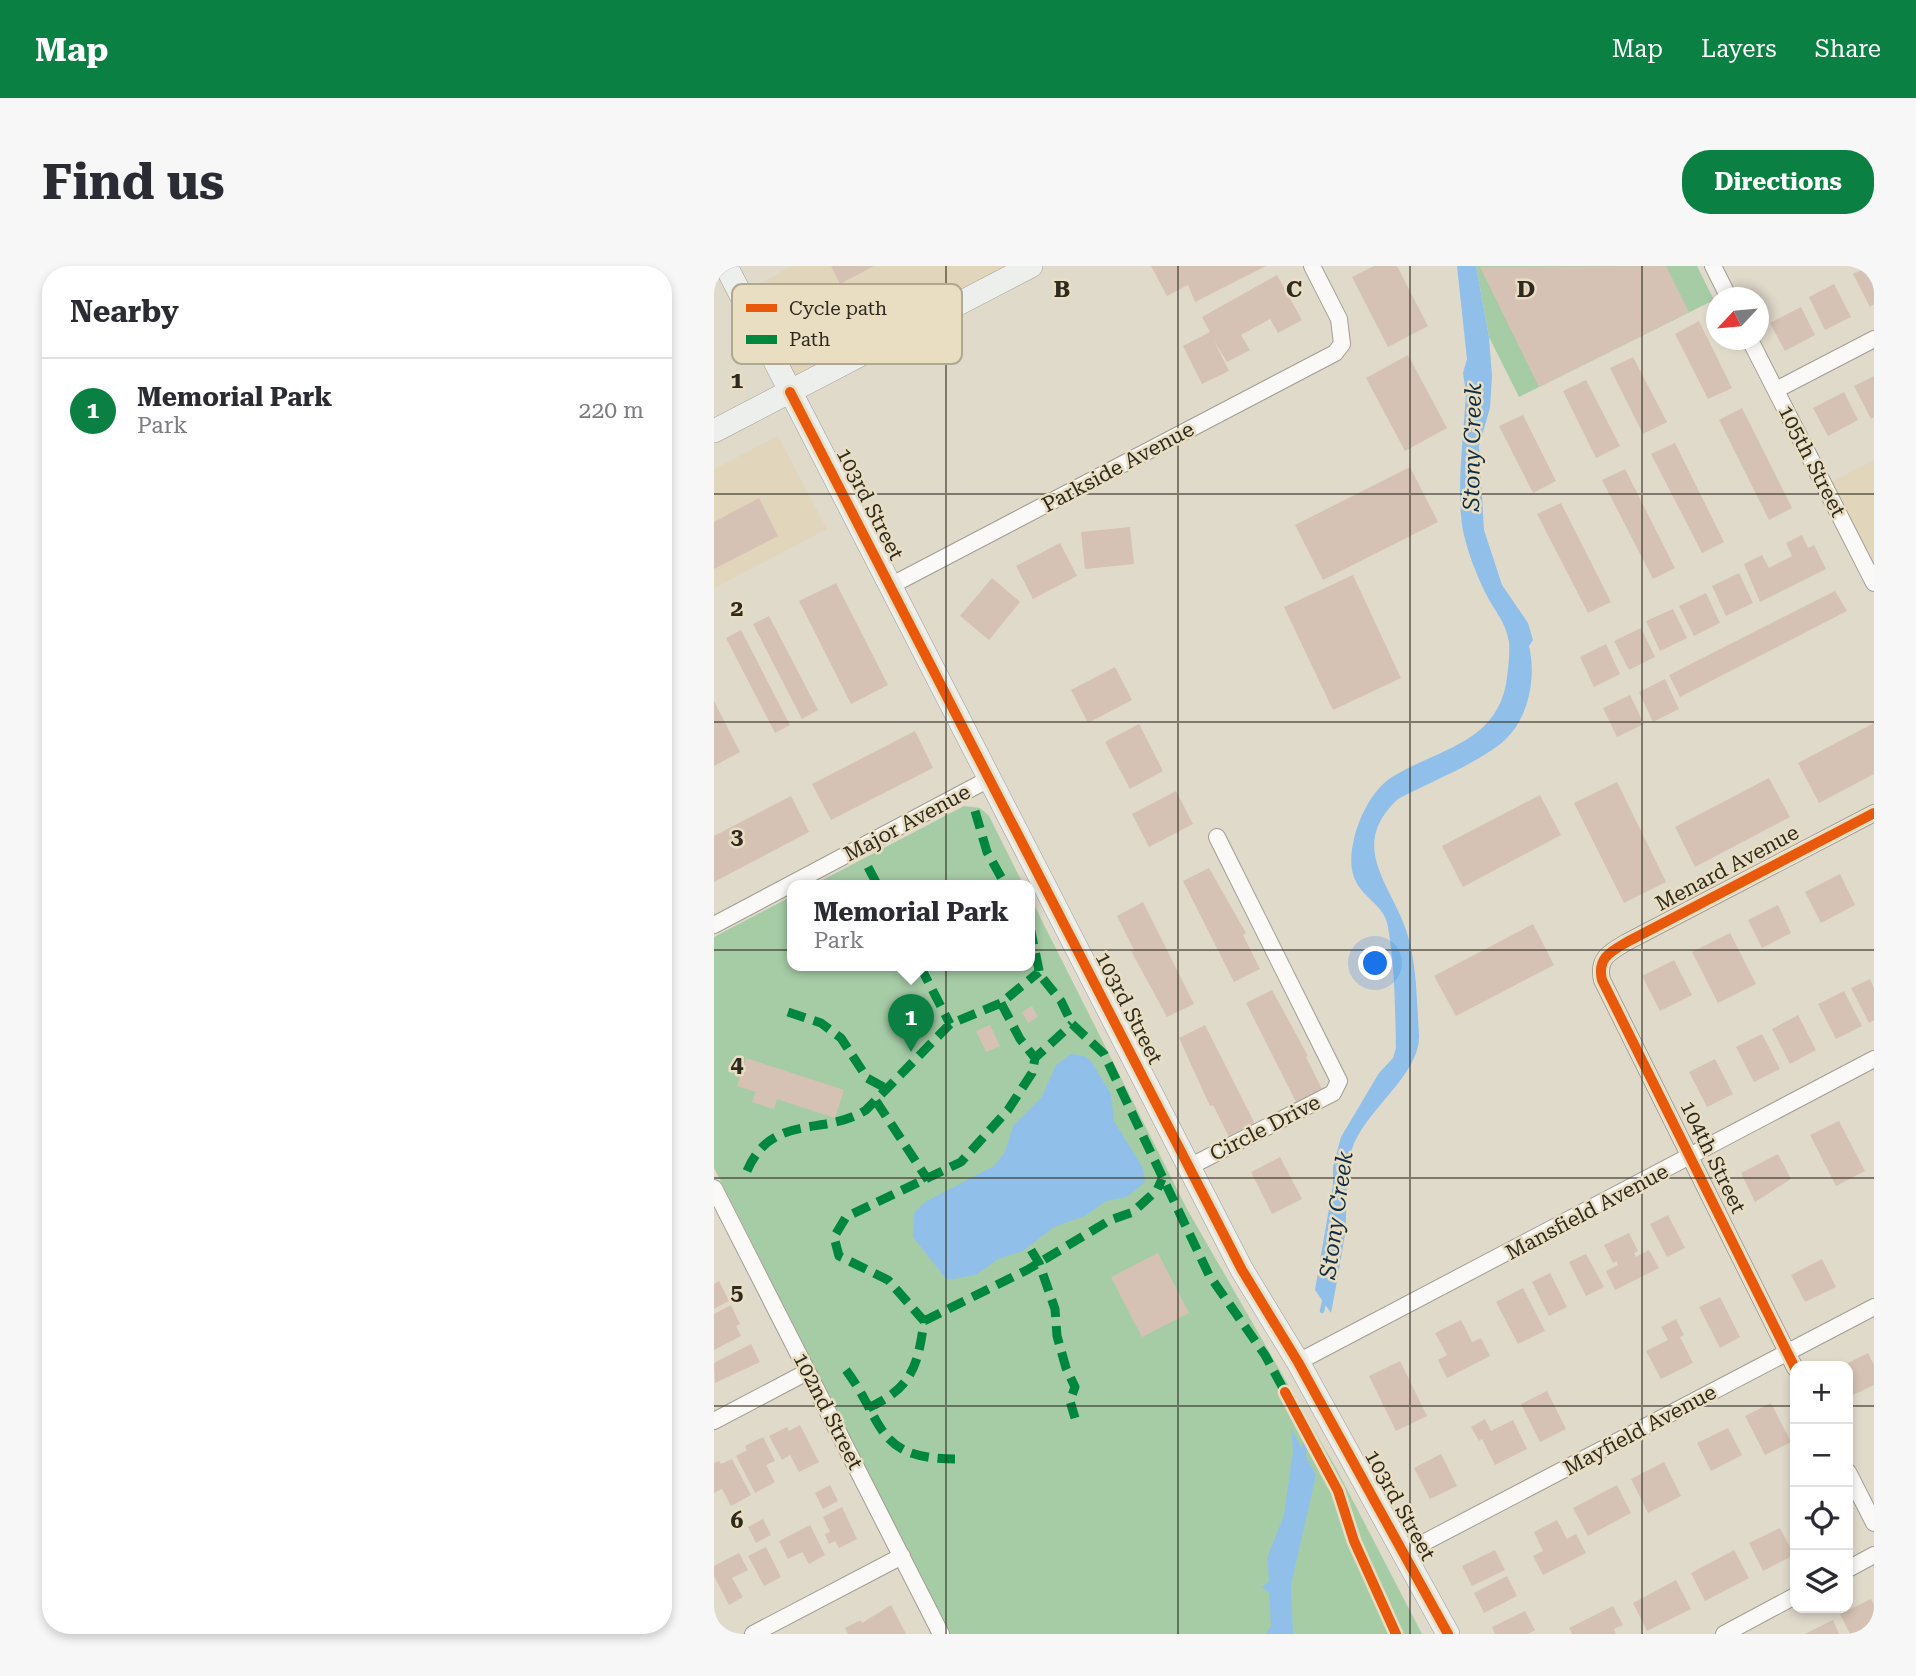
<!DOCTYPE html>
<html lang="en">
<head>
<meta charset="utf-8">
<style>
	:root { --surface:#fff; --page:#f7f7f7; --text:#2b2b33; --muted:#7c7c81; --line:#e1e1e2; --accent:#0b8043 }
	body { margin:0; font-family:"Roboto Serif",serif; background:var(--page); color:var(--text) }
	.controls { position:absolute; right:21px; bottom:21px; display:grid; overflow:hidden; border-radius:14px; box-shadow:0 4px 10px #0003 }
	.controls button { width:63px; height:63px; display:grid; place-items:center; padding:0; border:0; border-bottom:2px solid var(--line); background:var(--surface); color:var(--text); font:35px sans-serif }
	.compass { position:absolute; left:992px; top:21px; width:63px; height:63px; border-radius:50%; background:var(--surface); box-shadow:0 4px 10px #0003; rotate:244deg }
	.you { position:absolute; left:662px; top:698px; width:24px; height:24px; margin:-18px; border:5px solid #fff; border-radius:50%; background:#1a73e8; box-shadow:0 0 0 10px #1a73e833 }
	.badge { display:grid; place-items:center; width:46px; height:46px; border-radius:50%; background:var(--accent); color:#fff; font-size:23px; font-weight:700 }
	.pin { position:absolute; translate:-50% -58px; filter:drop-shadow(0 2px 4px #0008) }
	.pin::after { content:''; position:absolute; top:37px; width:24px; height:21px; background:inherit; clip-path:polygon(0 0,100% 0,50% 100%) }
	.popup { position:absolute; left:73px; top:614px; width:248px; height:91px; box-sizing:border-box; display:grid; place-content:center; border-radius:14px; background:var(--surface); filter:drop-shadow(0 2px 5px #0005); font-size:23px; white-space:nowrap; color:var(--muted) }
	.popup b { font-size:26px; color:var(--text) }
	.popup::after { content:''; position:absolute; left:50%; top:100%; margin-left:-14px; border:14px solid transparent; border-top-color:var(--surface) }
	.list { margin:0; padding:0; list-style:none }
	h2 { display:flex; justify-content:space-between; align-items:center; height:91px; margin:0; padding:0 28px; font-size:30px }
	h2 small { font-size:23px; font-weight:400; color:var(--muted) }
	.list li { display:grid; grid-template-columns:46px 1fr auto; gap:21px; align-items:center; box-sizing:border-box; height:105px; padding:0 28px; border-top:2px solid var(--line) }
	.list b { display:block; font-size:26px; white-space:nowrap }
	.list p { margin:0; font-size:23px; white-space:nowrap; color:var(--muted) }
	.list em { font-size:23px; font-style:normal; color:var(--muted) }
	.icon { flex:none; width:38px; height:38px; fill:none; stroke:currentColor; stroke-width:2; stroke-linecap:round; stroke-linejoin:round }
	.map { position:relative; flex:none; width:1160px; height:1368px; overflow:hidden; border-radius:28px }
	header { display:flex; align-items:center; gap:42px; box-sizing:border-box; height:98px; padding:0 35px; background:var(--accent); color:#fff }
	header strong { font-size:33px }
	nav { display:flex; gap:38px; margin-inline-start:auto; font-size:24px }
	.intro { display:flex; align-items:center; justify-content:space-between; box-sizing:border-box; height:168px; padding:0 42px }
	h1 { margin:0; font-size:49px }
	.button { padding:18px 32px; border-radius:28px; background:var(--accent); color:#fff; font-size:24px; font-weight:700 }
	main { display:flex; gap:42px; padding:0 42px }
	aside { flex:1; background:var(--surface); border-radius:28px; box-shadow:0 4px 10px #0003 }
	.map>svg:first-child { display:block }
</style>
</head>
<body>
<header>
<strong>Map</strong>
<nav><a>Map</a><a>Layers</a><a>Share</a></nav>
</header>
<div class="intro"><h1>Find us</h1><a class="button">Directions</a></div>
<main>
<aside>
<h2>Nearby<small></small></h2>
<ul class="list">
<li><span class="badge">1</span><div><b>Memorial Park</b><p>Park</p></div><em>220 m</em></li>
</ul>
</aside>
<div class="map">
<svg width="1160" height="1368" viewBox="0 0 1160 1368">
	<rect width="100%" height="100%" fill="#e0dacb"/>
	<path fill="#e1d6bc" d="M 78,0 L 317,0 L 76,126 L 26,28 Z
		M 64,170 L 113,263 L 0,322 L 0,203 Z
		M 1160,194 L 1160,297 L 1118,216 Z"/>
	<path fill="#a6cca6" d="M 762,0 L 983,0 L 1000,34 L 805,131 L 775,71 Z
		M 250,540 L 266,542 L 275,550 L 310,620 L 97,620 Z
		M 78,630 L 78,700 L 316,700 L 316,631 L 473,943 L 622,1202 L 708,1368 L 236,1368 L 0,902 L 0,671 Z"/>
	<path fill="#90c0e9" d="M 743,0 L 762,0 L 775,71 L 778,110 L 776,142 L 765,180 L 770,264 L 788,319 L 814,357 L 819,374 L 815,380 C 823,412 814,458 785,479 C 757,500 716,516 684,533 C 629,584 685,624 696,678 C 703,707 703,740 705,769 C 707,808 650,845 638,883 C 630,908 634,941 631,968 C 627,994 622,1021 617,1047 L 601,1024 L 619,919 L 619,901 L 627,871 L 665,807 L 679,792 L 682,782 C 681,741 681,701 674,661 C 669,628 626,632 640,573 C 645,551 659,523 678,511 C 721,484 781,478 792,418 C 794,405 796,389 795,376 C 792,355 778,342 770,324 C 762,307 754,287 750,269 C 741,231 750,167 752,126 L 749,107 L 753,93 Z
		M 357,788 L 370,790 L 377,795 L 397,828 L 400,855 L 429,902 L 431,916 L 413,931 L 392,935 L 371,950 L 340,961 L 309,985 L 284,993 L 262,1009 L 233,1014 L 199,971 L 200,947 L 211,936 L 280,900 L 291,886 L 299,860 L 327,832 L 342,799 Z
		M 577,1162 L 602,1209 L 577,1319 L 579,1368 L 552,1368 L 557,1360 L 555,1327 L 548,1321 L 555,1315 L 553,1292 L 570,1249 L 579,1185 Z"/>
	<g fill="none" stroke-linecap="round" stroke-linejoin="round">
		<path stroke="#90c0e9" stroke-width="4.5" d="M 608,1045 L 611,1032
			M 589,1191 L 593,1169"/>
	</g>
	<path fill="#d6c2b4" d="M 117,0 L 160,0 L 126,18 Z
		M 437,0 L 552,0 L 481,36 L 474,19 L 453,30 Z
		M 660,0 L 683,0 L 714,60 L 674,81 L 638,11 Z
		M 952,0 L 975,46 L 825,121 L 766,1 Z
		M 1155,0 L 1160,0 L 1160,38 L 1156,41 L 1139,8 Z
		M 563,9 L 588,54 L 564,67 L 556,53 L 527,69 L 536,84 L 513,96 L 500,75 L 515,105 L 488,118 L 469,80 L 496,66 L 488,51 Z
		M 1120,18 L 1137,51 L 1111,64 L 1095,31 Z
		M 1087,41 L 1101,69 L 1071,85 L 1056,57 Z
		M 985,55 L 1018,122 L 994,133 L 961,68 Z
		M 694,89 L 733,162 L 691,185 L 652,112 Z
		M 919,91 L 953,156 L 929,168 L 896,102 Z
		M 1160,110 L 1160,151 L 1157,153 L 1140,120 Z
		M 872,114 L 906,180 L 882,192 L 849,125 Z
		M 1130,126 L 1144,154 L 1114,170 L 1099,142 Z
		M 1028,142 L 1078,242 L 1055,254 L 1005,154 Z
		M 809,149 L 842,215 L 819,227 L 785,160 Z
		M 961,177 L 1010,276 L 988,287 L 937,188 Z
		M 696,201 L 724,256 L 609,314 L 581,259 Z
		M 911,203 L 961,302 L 939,313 L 888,214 Z
		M 45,232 L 64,270 L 0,303 L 0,256 Z
		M 847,237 L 897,336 L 874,347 L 823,248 Z
		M 416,261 L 420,298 L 371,303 L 367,266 Z
		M 1088,269 L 1094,282 L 1100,279 L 1112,303 L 1046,336 L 1030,298 L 1048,289 L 1055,302 L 1078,290 L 1072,277 Z
		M 346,277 L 363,310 L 319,333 L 302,300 Z
		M 1025,307 L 1039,337 L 1012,350 L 998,320 Z
		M 639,309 L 687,412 L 619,444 L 570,341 Z
		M 278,312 L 306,336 L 275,374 L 246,350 Z
		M 122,317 L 174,419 L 137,438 L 85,335 Z
		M 1121,325 L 1133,345 L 966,431 L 955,409 Z
		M 992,327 L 1006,357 L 980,370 L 965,340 Z
		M 959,343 L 973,372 L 946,385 L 932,355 Z
		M 55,350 L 104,444 L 88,453 L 39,358 Z
		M 927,362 L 941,391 L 915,404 L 900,375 Z
		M 27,364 L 76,459 L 61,467 L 12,372 Z
		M 892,378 L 906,408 L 880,421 L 866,391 Z
		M 401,401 L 418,434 L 374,457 L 357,424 Z
		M 951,413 L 965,443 L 939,456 L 925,426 Z
		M 916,429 L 930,458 L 903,471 L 889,442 Z
		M 0,435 L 26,486 L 0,500 Z
		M 1160,457 L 1160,508 L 1105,537 L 1084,497 Z
		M 425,458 L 449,505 L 416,523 L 391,476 Z
		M 201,465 L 219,502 L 117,554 L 98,518 Z
		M 1055,512 L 1076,551 L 981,601 L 961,561 Z
		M 903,516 L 952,616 L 910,637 L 860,537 Z
		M 462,525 L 479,558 L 435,581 L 418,548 Z
		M 826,529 L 847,569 L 749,621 L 728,580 Z
		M 77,530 L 95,566 L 0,616 L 0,570 Z
		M 495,602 L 532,667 L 529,669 L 546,703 L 520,716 L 469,615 Z
		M 1126,608 L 1141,639 L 1107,657 L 1091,626 Z
		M 429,636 L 480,738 L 453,751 L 417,685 L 420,684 L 403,650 Z
		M 1064,639 L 1077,667 L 1048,682 L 1034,654 Z
		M 819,658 L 840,699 L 742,750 L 720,710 Z
		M 1016,667 L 1042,718 L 1004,737 L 978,686 Z
		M 960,694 L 978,729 L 946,745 L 928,710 Z
		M 1156,713 L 1160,722 L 1160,754 L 1155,757 L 1137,722 Z
		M 558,724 L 594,790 L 592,791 L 609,825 L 583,838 L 532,737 Z
		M 1130,725 L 1148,760 L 1122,773 L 1104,738 Z
		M 318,740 L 324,751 L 314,757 L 308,746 Z
		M 1084,749 L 1102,784 L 1076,798 L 1058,763 Z
		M 276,759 L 286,780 L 272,786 L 262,765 Z
		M 491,759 L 542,860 L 516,873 L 499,839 L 496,840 L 465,772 Z
		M 1048,768 L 1066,803 L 1040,816 L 1022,781 Z
		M 32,792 L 130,824 L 121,852 L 63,833 L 60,843 L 38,836 L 42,826 L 23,820 Z
		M 1001,793 L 1019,828 L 993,841 L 975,806 Z
		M 1125,855 L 1151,905 L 1122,920 L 1096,869 Z
		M 1064,888 L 1077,913 L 1041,936 L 1027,907 Z
		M 566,891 L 588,933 L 558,948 L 537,906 Z
		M 954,949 L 971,982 L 953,991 L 936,958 Z
		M 915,967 L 924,985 L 920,987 L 922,991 L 935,984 L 945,1002 L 901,1024 L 892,1005 L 904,999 L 903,995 L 899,997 L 890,979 Z
		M 444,987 L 475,1047 L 428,1071 L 397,1011 Z
		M 872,988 L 890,1021 L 872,1030 L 855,996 Z
		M 1108,993 L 1122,1021 L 1091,1036 L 1077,1009 Z
		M 836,1007 L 853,1041 L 835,1050 L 818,1016 Z
		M 5,1015 L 15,1035 L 0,1043 L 0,1018 Z
		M 809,1022 L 831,1065 L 804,1078 L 782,1036 Z
		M 1006,1031 L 1026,1071 L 1006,1082 L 985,1041 Z
		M 17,1039 L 26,1058 L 22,1060 L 27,1070 L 0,1084 L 0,1048 Z
		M 962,1053 L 970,1069 L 966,1071 L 979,1097 L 947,1113 L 932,1085 L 954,1074 L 947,1061 Z
		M 747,1054 L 758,1076 L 767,1072 L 776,1090 L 733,1112 L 724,1094 L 733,1089 L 721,1067 Z
		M 37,1078 L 46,1096 L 1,1117 L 0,1097 Z
		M 1154,1087 L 1160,1099 L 1160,1119 L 1137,1130 L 1134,1124 L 1134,1100 L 1128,1100 Z
		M 686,1095 L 713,1150 L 682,1165 L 655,1110 Z
		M 833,1125 L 852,1163 L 826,1176 L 807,1138 Z
		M 1057,1137 L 1077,1176 L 1051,1189 L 1031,1150 Z
		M 771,1153 L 777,1165 L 799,1154 L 813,1183 L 781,1199 L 768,1173 L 765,1175 L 757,1161 Z
		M 86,1159 L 105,1196 L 85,1206 L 76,1189 L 68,1194 L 55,1170 L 73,1161 L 75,1165 Z
		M 1014,1162 L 1028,1189 L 997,1205 L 983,1177 Z
		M 49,1171 L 61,1195 L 52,1199 L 61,1216 L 41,1227 L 22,1190 L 33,1184 L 31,1180 Z
		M 727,1188 L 743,1220 L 716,1233 L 700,1202 Z
		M 18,1193 L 37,1229 L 17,1240 L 8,1223 L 0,1227 L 0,1197 L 5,1195 L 7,1198 Z
		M 950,1196 L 967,1230 L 934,1247 L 917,1213 Z
		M 116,1219 L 124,1235 L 109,1243 L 101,1227 Z
		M 903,1219 L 917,1247 L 874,1270 L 859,1242 Z
		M 128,1241 L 143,1273 L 125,1282 L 121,1275 L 115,1278 L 111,1268 L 116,1266 L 109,1251 Z
		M 49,1253 L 57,1269 L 42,1277 L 34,1261 Z
		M 843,1254 L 853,1273 L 862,1268 L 872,1287 L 829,1309 L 819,1290 L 829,1285 L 820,1266 Z
		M 96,1259 L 111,1289 L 95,1298 L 88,1286 L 74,1293 L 65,1275 Z
		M 1066,1262 L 1080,1289 L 1049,1305 L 1035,1277 Z
		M 52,1281 L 67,1311 L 50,1320 L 34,1290 Z
		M 781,1284 L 791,1304 L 758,1320 L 748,1300 Z
		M 1020,1284 L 1035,1312 L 991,1335 L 977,1307 Z
		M 25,1287 L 34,1304 L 18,1312 L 29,1331 L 15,1339 L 0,1310 L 0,1300 Z
		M 793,1310 L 803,1330 L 770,1347 L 760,1327 Z
		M 962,1314 L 977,1343 L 933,1365 L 919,1337 Z
		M 1157,1333 L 1160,1339 L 1160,1366 L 1136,1368 L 1126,1348 Z
		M 177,1339 L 192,1368 L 134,1368 L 131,1362 L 147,1354 L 148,1357 Z
		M 899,1340 L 909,1359 L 900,1363 L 902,1368 L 858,1368 L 855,1362 Z
		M 811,1345 L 821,1364 L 814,1368 L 781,1368 L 778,1361 Z
		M 1119,1354 L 1125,1368 L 1091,1368 Z"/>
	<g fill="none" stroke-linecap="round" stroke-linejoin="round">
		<g stroke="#a29d91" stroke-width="18">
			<path id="street" d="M 999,0 L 1015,32
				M 1036,74 L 1160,317
				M 1062,124 L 1160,73
				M 176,320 L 621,87 L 628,78 L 625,53 L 598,0
				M 0,659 L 275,513
				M 475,901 L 619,827 L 625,815 L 503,571
				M 0,922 L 227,1368
				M 584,1096 L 1160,793
				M 1081,1102 L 888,714 C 883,692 896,686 913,676 L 1160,547
				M 0,1155 L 93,1106
				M 1134,1206 L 1160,1257
				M 692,1286 L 1160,1041
				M 1134,1303 L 1160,1289
				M 39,1368 L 188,1290
				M 1010,1368 L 1081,1330"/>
		</g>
		<g stroke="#a29d91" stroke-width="24">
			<path id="secondary" d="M 12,0 L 528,1004 L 584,1096 L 734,1368
				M 0,165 L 317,0"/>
		</g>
		<use href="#street" stroke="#faf9f7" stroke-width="16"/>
		<use href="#secondary" stroke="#ecefec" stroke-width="23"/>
		<path stroke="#00873e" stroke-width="9" stroke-dasharray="18 9" stroke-linecap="butt" d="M 261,545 L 273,586 L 292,620
			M 154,601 L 164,620
			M 316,661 L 326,709 L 347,735 L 358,758 L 390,788 L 495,1009 L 551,1089 L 571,1126
			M 206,700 L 236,758
			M 287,737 L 306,773 L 321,792
			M 74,746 L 107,757 L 127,772 L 153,812 L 173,823
			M 162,835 L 214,914
			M 33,905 C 58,846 109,871 152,844 L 236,758 L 287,737 L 325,706
			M 317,984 L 325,997 L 341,1043 L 343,1070 L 352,1102 L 361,1121 L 356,1135 L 361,1152
			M 210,1055 L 313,1004 L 396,954 L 419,946 L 443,924 L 448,913
			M 132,1104 C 171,1157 161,1193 241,1193
			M 154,1142 C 198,1122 204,1100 210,1055 L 174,1014 L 125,990 L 120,971 L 132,951 L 247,896 L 294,844 L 318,807 L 321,792 L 358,758"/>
		<g stroke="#e9dec2" stroke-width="15">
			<path id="cycleway" d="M 76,126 L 528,1004 L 584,1096 L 734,1368
				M 1081,1102 L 888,714 C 883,692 896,686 913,676 L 1160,547
				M 571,1126 L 624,1225 L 640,1275 L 682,1368"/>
		</g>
		<use href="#cycleway" stroke="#e8590c" stroke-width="10"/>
	</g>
	<path fill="none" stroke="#2e2a1f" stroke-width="2" stroke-opacity="0.55" d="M 232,0 L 232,1368M 464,0 L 464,1368M 696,0 L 696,1368M 928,0 L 928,1368M 0,228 L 1160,228M 0,456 L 1160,456M 0,684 L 1160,684M 0,912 L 1160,912M 0,1140 L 1081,1140M 1134,1140 L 1160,1140"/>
	<g text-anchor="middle" stroke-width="5" stroke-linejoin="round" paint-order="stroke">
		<g font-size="21" fill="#2e2a1f" stroke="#e9dec2">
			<text transform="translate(1098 195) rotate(63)" y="7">105th Street</text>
			<text transform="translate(404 201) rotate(-28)" y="7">Parkside Avenue</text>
			<text transform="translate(156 238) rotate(63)" y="7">103rd Street</text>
			<text transform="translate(193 557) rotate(-28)" y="7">Major Avenue</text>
			<text transform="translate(1013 602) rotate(-28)" y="7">Menard Avenue</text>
			<text transform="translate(415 742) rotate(63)" y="7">103rd Street</text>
			<text transform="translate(551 862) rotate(-27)" y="7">Circle Drive</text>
			<text transform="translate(999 891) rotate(64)" y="7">104th Street</text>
			<text transform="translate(873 946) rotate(-28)" y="7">Mansfield Avenue</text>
			<text transform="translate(114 1145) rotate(63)" y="7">102nd Street</text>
			<text transform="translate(926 1164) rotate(-28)" y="7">Mayfield Avenue</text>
			<text transform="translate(686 1239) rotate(61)" y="7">103rd Street</text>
		</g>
		<g font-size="23" font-style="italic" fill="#0e2d47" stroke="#e9dec2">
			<text transform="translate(758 181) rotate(-89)" y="8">Stony Creek</text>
			<text transform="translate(622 949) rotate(-82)" y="8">Stony Creek</text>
		</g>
	</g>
	<rect x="18" y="18" width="230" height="80" rx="10" fill="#e9dec2" stroke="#b1a891" stroke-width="2"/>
	<rect x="32" y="38" width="31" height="8" fill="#e8590c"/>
	<rect x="32" y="69" width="31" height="9" fill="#00873e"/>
	<g font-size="19" fill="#2e2a1f">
		<text x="75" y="49">Cycle path</text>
		<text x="75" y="80">Path</text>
	</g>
	<g font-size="23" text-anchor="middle" font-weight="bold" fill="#2e2a1f" stroke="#e9dec2" stroke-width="5" stroke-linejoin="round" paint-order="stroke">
		<text x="348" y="31">B</text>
		<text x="580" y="31">C</text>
		<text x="812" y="31">D</text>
		<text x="23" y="122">1</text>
		<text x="23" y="350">2</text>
		<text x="23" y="578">3</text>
		<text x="23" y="806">4</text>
		<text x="23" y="1034">5</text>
		<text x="23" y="1262">6</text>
	</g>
</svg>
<div class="controls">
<button>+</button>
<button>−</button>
<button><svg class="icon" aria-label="locate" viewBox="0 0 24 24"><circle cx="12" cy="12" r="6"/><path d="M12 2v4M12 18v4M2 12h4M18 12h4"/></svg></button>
<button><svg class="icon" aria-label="layers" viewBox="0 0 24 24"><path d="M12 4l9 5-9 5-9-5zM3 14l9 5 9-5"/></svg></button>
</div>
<svg class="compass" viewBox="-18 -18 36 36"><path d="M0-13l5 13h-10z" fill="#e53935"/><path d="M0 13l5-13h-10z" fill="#7c7c81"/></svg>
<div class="you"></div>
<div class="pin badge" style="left:197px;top:786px">1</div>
<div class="popup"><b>Memorial Park</b>Park</div>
</div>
</main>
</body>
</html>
